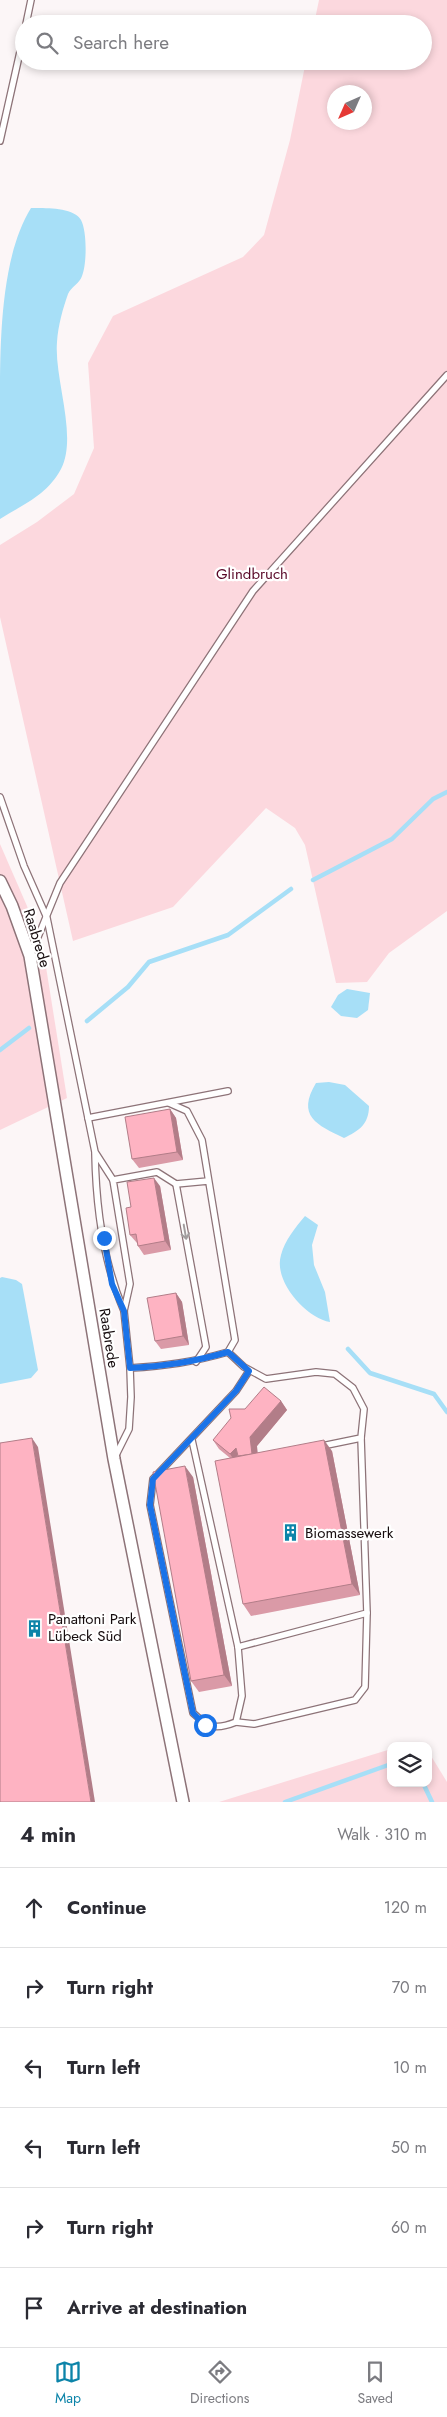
<!DOCTYPE html>
<meta charset="utf-8">
<style>
body{margin:0;font-family:Jost,sans-serif;background:#f7f7f7;color:#2b2b33}
.controls{position:absolute;right:15px;bottom:15px;display:grid;overflow:hidden;border-radius:10px;box-shadow:0 2px 8px #0003}
.controls button{width:45px;height:45px;display:grid;place-items:center;padding:0;border:0;border-bottom:1px solid #e1e1e2;background:#fff;color:#2b2b33;font:25px sans-serif}
.compass{position:absolute;left:327px;top:85px;width:45px;height:45px;border-radius:50%;background:#fff;box-shadow:0 2px 8px #0003;rotate:225deg}
.stop{position:absolute;width:15px;height:15px;margin:-11px;border:4px solid #1a73e8;border-radius:50%;background:#fff}
.stop.end{background:#1a73e8;border-color:#fff;box-shadow:0 1px 5px #0008}
.list{margin:0;padding:0;list-style:none}
h2{display:flex;justify-content:space-between;align-items:center;height:65px;margin:0;padding:0 20px;font-size:21px}
h2 small{font-size:16px;font-weight:400;color:#7c7c81}
.list li{display:grid;grid-template-columns:32px 1fr auto;gap:15px;align-items:center;box-sizing:border-box;height:80px;padding:0 20px;border-top:1px solid #e1e1e2}
.list b{display:block;font-size:19px;white-space:nowrap}
.list em{font-size:16px;font-style:normal;color:#7c7c81}
.icon{flex:none;width:28px;height:28px;fill:none;stroke:currentColor;stroke-width:2;stroke-linecap:round;stroke-linejoin:round}
.map{position:relative;flex:none;width:447px;height:1802px;overflow:hidden}
.search{position:absolute;background:#fff;box-shadow:0 2px 8px #0003;left:15px;right:15px;top:15px;height:55px;display:flex;align-items:center;gap:12px;box-sizing:border-box;padding:0 18px;border-radius:28px;color:#7c7c81;font-size:19px}
.sheet{height:545px;background:#fff}
nav{display:flex;justify-content:space-around;align-items:center;box-sizing:border-box;height:70px;border-top:1px solid #e1e1e2;background:#fff;font-size:14px;color:#7c7c81}
nav a{display:grid;justify-items:center;gap:2px}
nav .on{color:#0c84a9}
.map>svg:first-child{display:block}
.green{fill:#fcd8de;fill-rule:evenodd}
.water{fill:#a7dff7}
.lines{fill:none;stroke-linecap:round;stroke-linejoin:round}
.stream{stroke:#a7dff7;stroke-width:4.5}
.service-casing{stroke:#8d7378;stroke-width:8}
.minor-casing{stroke:#8d7378;stroke-width:14}
.service{stroke:#fff;stroke-width:5.5}
.minor{stroke:#fff;stroke-width:11}
.wall{fill:#da9aa7}
.shaded-wall{fill:#b27d88}
.building{fill:#feb3c2;stroke:#b27d88}
.oneway{stroke:#a29e9f}
.route{stroke:#1a73e8;stroke-width:6}
.labels{text-anchor:middle;dominant-baseline:central;stroke-width:4.5;stroke-linejoin:round;paint-order:stroke}
.park-label{font-size:15px;fill:#570525;stroke:#fff}
.street-label{font-size:15px;fill:#160c0e;stroke:#fff}
.poi-label{font-size:15px;fill:#160c0e;stroke:#fff;text-anchor:start}
</style>
<div class="map">
<svg width="447" height="1802" viewBox="0 0 447 1802">
<rect width="100%" height="100%" fill="#fcf6f7"/>
<g class="green">
<path d="M319,0H447V911L389,953L367,982L336,983L305,845L295,828L266,808L173,907L73,941L0,617V545L37,522L74,494L94,448L88,363L113,316L243,257L264,235L290,140L306,61H423V24H314ZM334,92H364V122H334Z"/>
<polygon points="0,844 27,906 46,967 67,1098 0,1130"/>
<polygon points="391,1749 391,1783 428,1783 428,1751 447,1782 447,1802 219,1802"/>
</g>
<g class="water">
<path d="M31,208C44,208 74,207 81,220C87,231 87,264 82,276C80,283 71,287 68,294C63,308 58,326 57,342C54,379 78,436 61,469C47,495 24,504 0,519C0,480 0,442 0,404C0,345 0,258 31,208Z"/>
<polygon points="347,989 370,993 368,1010 357,1018 341,1016 331,1007 338,995"/>
<path d="M329,1082L345,1085L369,1106C369,1124 359,1131 344,1138C317,1125 296,1116 316,1083Z"/>
<path d="M305,1216L318,1225L312,1245L314,1265L325,1292L330,1322C306,1318 273,1281 281,1255C285,1240 295,1228 305,1216Z"/>
<polygon points="2,1277 16,1280 22,1284 38,1370 31,1378 0,1384 0,1278"/>
</g>
<g class="lines">
<g class="stream">
<polyline points="313,880 392,839 433,799 447,792"/>
<polyline points="87,1021 128,987 149,962 228,935 291,889"/>
<polyline points="0,1050 29,1028"/>
<polyline points="348,1349 370,1373 434,1394 447,1412"/>
<polyline points="423,1783 432,1802"/>
<polyline points="285,1802 391,1764"/>
</g>
<defs>
<g id="service">
<polyline points="26,24 31,0"/>
<polyline points="0,141 24,34"/>
<polyline points="0,797 24,866 47,918 95,1152 113,1180"/>
<polyline points="31,954 60,883 253,591 447,375"/>
<path d="M169,1103L187,1111L202,1140L235,1340L228,1352C193,1362 166,1366 130,1368L124,1311L130,1284L113,1180L157,1172L176,1184L208,1181"/>
<polyline points="88,1118 228,1091"/>
<path d="M95,1154C96,1206 103,1262 124,1311"/>
<polyline points="176,1184 206,1347 196,1362"/>
<polyline points="228,1352 244,1367 266,1379 316,1372 335,1374 353,1388 364,1409 361,1438 322,1446"/>
<path d="M192,1440L238,1647L242,1696L236,1722C216,1730 209,1728 193,1713L150,1505L153,1479L236,1391L249,1371"/>
<polyline points="115,1457 129,1429 131,1397 130,1368"/>
<polyline points="238,1647 367,1613 361,1438"/>
<polyline points="236,1722 254,1724 355,1700 365,1687 367,1613"/>
</g>
<polyline id="minor" points="0,881 12,906 30,956 114,1459 183,1802"/>
</defs>
<use href="#service" class="service-casing"/>
<use href="#minor" class="minor-casing"/>
<use href="#service" class="service"/>
<use href="#minor" class="minor"/>
</g>
<g class="wall">
<polygon points="170,1109 176,1118 183,1160 139,1168 132,1159"/>
<polygon points="160,1186 171,1250 144,1255 138,1246 137,1243 130,1235 131,1207"/>
<polygon points="176,1293 182,1302 189,1345 161,1349 155,1341"/>
<polygon points="281,1401 287,1410 257,1446 257,1453 332,1451 360,1595 251,1616 243,1604 230,1458 219,1449 213,1440 245,1409"/>
<polygon points="193,1477 232,1686 199,1692 191,1681"/>
</g>
<g class="shaded-wall">
<polygon points="170,1109 176,1118 183,1160 177,1152"/>
<polygon points="154,1178 160,1186 171,1250 165,1241"/>
<polygon points="176,1293 182,1302 189,1345 183,1336"/>
<polygon points="281,1401 287,1410 257,1446 259,1465 252,1456 250,1437"/>
<polygon points="32,1438 38,1447 95,1802 91,1802"/>
<polygon points="324,1440 332,1451 360,1595 352,1584"/>
<polygon points="236,1448 238,1459 236,1463 230,1454"/>
<polygon points="185,1466 193,1477 232,1686 224,1675"/>
</g>
<g class="building">
<polygon points="170,1109 177,1152 132,1159 125,1117"/>
<polygon points="154,1178 165,1241 138,1246 136,1234 130,1235 126,1208 131,1207 127,1182"/>
<polygon points="176,1293 183,1336 155,1341 147,1298"/>
<polygon points="264,1387 281,1401 250,1437 252,1454 238,1456 236,1448 230,1454 213,1440 231,1418 229,1409 245,1409"/>
<polygon points="32,1438 91,1802 0,1802 0,1443"/>
<polygon points="324,1440 352,1584 243,1604 215,1461"/>
<polygon points="185,1466 224,1675 191,1681 153,1472"/>
</g>
<defs><path id="oneway-shaft" d="M-6 0H5M1.5-3L5.5 0L1.5 3" fill="none" stroke-width="1.6" stroke-linecap="round" stroke-linejoin="round" transform="scale(1.25)"/></defs>
<use class="oneway" href="#oneway-shaft" transform="translate(185 1232) rotate(80)"/>
<g class="lines">
<path class="route" d="M104,1238L112,1284L124,1311L130,1368C166,1366 193,1362 228,1352L249,1371L236,1391L153,1479L150,1505L193,1713L205,1725"/>
</g>
<defs>
<symbol id="building-bare" viewBox="-9 -9 18 18"><path d="M-4-6H4V6H1V3H-1V6H-4ZM-2.5-4.3h1.7v1.8h-1.7ZM.8-4.3h1.7v1.8H.8ZM-2.5-1h1.7V.8h-1.7ZM.8-1h1.7V.8H.8Z" fill="#0c84a9" stroke="#fff" stroke-width="2.5" paint-order="stroke"/></symbol>
</defs>
<g fill-rule="evenodd">
<use href="#building-bare" x="278" y="1520" width="25" height="25"/>
<use href="#building-bare" x="22" y="1616" width="25" height="25"/>
</g>
<g class="labels">
<g class="park-label">
<text x="252" y="574">Glindbruch</text>
</g>
<g class="street-label">
<text transform="translate(37 938) rotate(73)">Raabrede</text>
<text transform="translate(109 1338) rotate(81)">Raabrede</text>
</g>
<g class="poi-label">
<text x="305" y="1533">Biomassewerk</text>
<text x="48" y="1619">Panattoni Park<tspan x="48" dy="17">Lübeck Süd</tspan></text>
</g>
</g>
</svg>
<div class="controls">
<button><svg class="icon" aria-label="layers" viewBox="0 0 24 24"><path d="M12 4l9 5-9 5-9-5zM3 14l9 5 9-5"/></svg></button>
</div>
<svg class="compass" viewBox="-18 -18 36 36"><path d="M0-13l5 13h-10z" fill="#e53935"/><path d="M0 13l5-13h-10z" fill="#7c7c81"/></svg>
<div class="stop" style="left:205px;top:1725px"></div>
<div class="stop end" style="left:104px;top:1238px"></div>
<div class="search"><svg class="icon" aria-label="search" viewBox="0 0 24 24"><circle cx="10" cy="10" r="6"/><path d="M15 15l6 6"/></svg>Search here</div>
</div>
<section class="sheet">
<h2>4 min<small>Walk · 310 m</small></h2>
<ul class="list">
<li><svg class="icon" aria-label="ahead" viewBox="0 0 24 24"><path d="M12 20V5M6 11l6-6 6 6"/></svg><div><b>Continue</b></div><em>120 m</em></li>
<li><svg class="icon" aria-label="right" viewBox="0 0 24 24"><path d="M7 20v-9h11M14 6l5 5-5 5"/></svg><div><b>Turn right</b></div><em>70 m</em></li>
<li><svg class="icon" aria-label="left" viewBox="0 0 24 24"><path d="M17 20v-9H6M10 6l-5 5 5 5"/></svg><div><b>Turn left</b></div><em>10 m</em></li>
<li><svg class="icon" aria-label="left" viewBox="0 0 24 24"><path d="M17 20v-9H6M10 6l-5 5 5 5"/></svg><div><b>Turn left</b></div><em>50 m</em></li>
<li><svg class="icon" aria-label="right" viewBox="0 0 24 24"><path d="M7 20v-9h11M14 6l5 5-5 5"/></svg><div><b>Turn right</b></div><em>60 m</em></li>
<li><svg class="icon" aria-label="arrive" viewBox="0 0 24 24"><path d="M6 21V4h12l-3 4 3 4H6"/></svg><div><b>Arrive at destination</b></div></li>
</ul>
</section>
<nav>
<a class="on"><svg class="icon" aria-label="map" viewBox="0 0 24 24"><path d="M3 6l6-2 6 2 6-2v14l-6 2-6-2-6 2zM9 4v14M15 6v14"/></svg>Map</a>
<a><svg class="icon" aria-label="directions" viewBox="0 0 24 24"><path d="M12 3l9 9-9 9-9-9zM9 14v-3h6M13 9l2 2-2 2"/></svg>Directions</a>
<a><svg class="icon" aria-label="saved" viewBox="0 0 24 24"><path d="M7 4h10v16l-5-4-5 4z"/></svg>Saved</a>
</nav>
